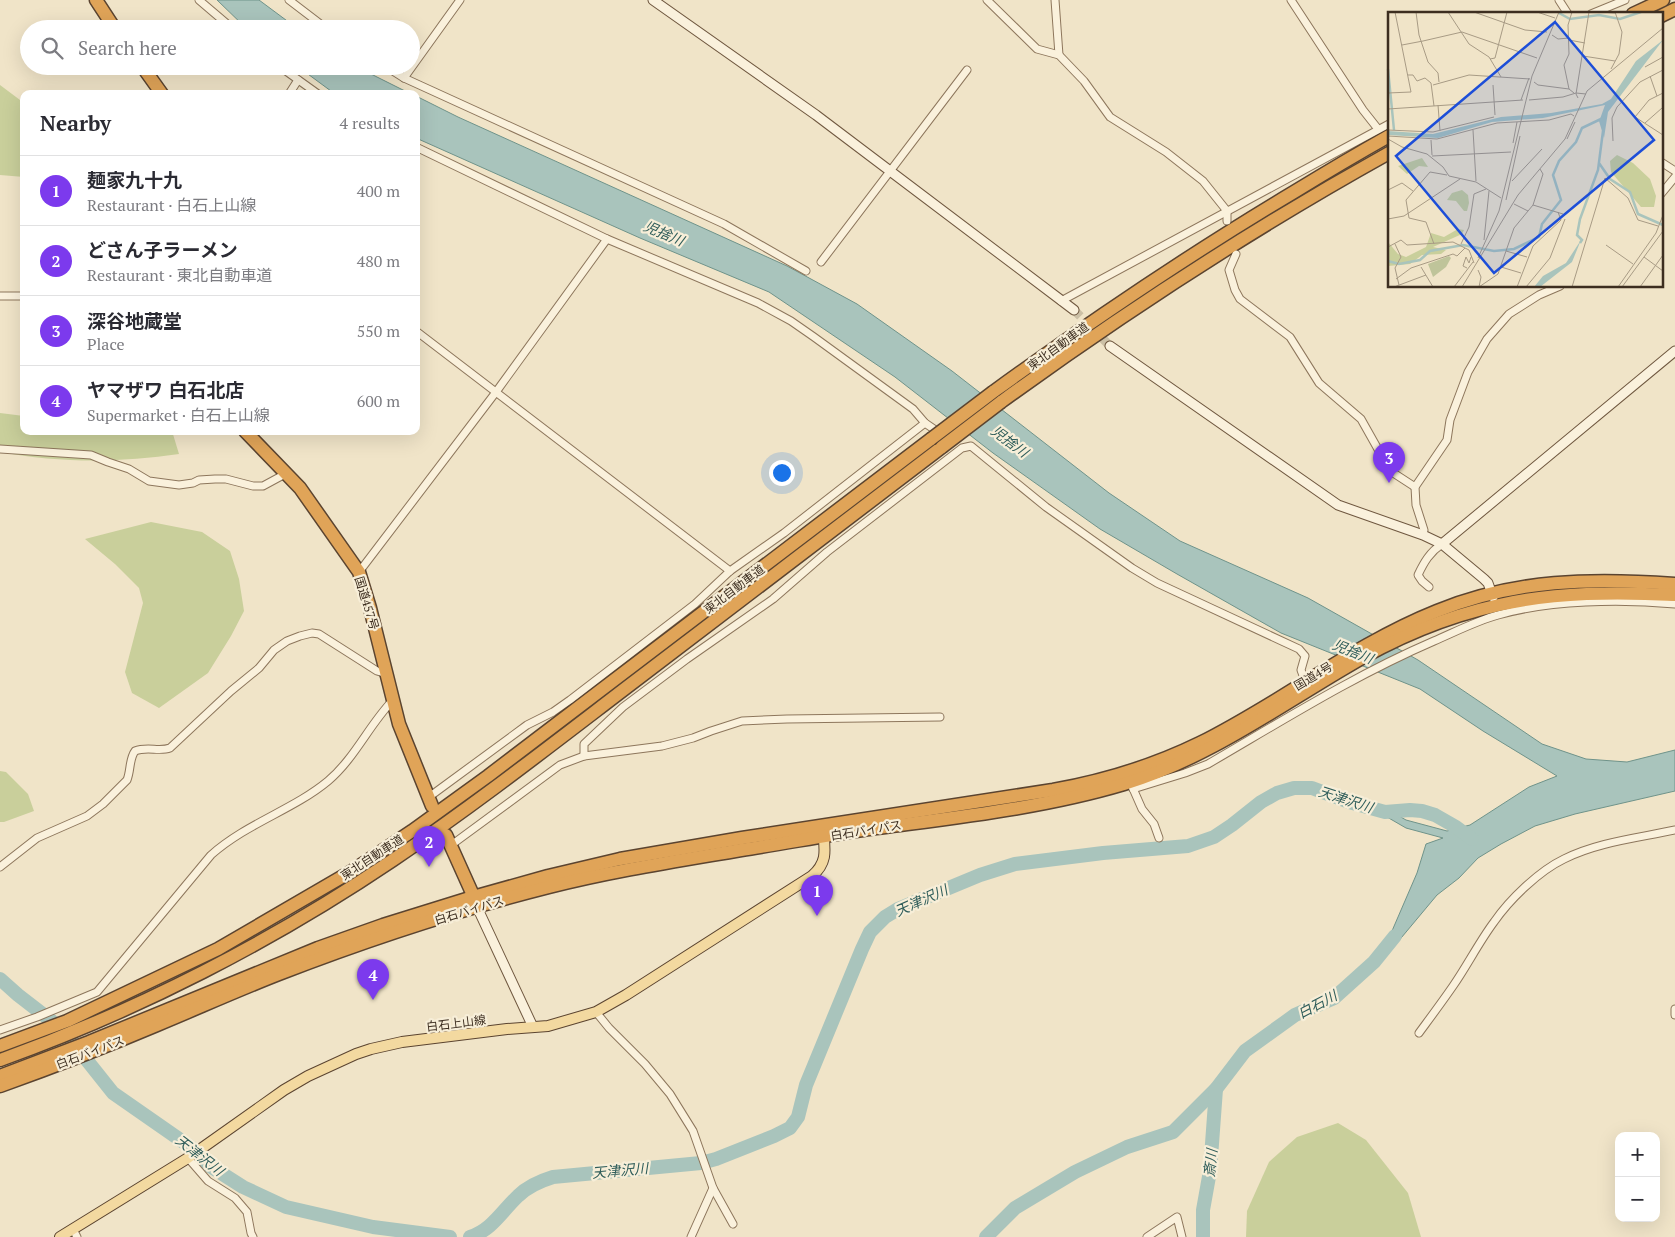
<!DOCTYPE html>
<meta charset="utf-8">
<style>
body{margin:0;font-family:"PT Serif","Noto Sans JP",serif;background:#f2f2f3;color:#2b2b33}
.controls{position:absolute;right:15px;bottom:15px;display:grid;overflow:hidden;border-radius:10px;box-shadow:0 5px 20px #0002}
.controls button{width:45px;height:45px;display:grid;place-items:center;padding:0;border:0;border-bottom:1px solid #e1e1e2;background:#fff;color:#2b2b33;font:25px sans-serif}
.you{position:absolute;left:781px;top:472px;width:18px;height:18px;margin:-12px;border:4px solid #fff;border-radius:50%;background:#1a73e8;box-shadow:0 0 0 8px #1a73e833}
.badge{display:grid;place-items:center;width:32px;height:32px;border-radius:50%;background:#7c3aed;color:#fff;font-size:16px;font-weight:700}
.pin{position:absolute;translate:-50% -41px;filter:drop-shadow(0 1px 2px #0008)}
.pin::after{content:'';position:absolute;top:26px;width:18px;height:15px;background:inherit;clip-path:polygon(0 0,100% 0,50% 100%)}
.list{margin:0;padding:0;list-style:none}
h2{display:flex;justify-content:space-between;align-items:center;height:65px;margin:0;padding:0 20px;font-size:21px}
h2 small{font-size:16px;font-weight:400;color:#7c7c81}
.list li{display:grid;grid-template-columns:32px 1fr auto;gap:15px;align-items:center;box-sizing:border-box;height:70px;padding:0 20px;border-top:1px solid #e1e1e2}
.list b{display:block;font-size:19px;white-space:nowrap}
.list p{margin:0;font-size:16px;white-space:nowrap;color:#7c7c81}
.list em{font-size:16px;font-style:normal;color:#7c7c81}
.icon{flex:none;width:28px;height:28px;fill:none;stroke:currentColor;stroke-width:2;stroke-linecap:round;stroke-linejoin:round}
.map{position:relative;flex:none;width:1675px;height:1237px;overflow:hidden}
.search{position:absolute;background:#fff;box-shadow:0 5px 20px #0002;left:20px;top:20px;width:400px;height:55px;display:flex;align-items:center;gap:12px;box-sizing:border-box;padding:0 18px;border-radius:28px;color:#7c7c81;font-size:19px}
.panel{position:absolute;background:#fff;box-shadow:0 5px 20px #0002;left:20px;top:90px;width:400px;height:345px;border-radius:10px}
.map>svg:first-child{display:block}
.green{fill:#c9cf9b}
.water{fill:#a9c4bc;stroke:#6f938a}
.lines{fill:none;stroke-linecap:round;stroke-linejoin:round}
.river{stroke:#a9c4bc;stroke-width:14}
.secondary-tunnel{stroke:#ccc0a6;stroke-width:9;stroke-dasharray:9 4.5;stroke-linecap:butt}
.street-casing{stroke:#8d765c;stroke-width:9}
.secondary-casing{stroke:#6f573f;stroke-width:11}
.primary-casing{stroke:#5b4430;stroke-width:12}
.highway-casing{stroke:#5b4430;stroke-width:15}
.street{stroke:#faf1dc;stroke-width:7}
.secondary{stroke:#faf1dc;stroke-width:9}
.primary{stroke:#f3d9a0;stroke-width:10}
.highway{stroke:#e0a458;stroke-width:12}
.highway-bridge-casing{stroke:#5b4430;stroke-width:15;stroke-linecap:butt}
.highway-bridge{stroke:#e0a458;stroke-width:12}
.labels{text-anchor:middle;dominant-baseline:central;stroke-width:4.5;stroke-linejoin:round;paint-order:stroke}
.street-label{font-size:12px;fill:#3d2e20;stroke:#f7eed8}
.water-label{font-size:14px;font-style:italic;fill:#2f5d5a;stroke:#f7eed8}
.inset-river{fill:none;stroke:#a9c4bc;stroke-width:2.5}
.inset-road{fill:none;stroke:#a89b85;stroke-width:1}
.view{fill:#1d4ed8;fill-opacity:0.15;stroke:#1d4ed8;stroke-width:2.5}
.inset-edge{fill:none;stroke:#3d2e20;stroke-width:2.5}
</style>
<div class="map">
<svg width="1675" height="1237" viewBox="0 0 1675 1237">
<rect width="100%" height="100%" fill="#f0e4c8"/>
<g class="green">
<polygon points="0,85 24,103 24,177 0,175"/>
<path d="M0,413L24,416V431H172L179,454C120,463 59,463 0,452Z"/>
<polygon points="151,522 202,532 230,551 239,579 244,611 231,636 208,673 159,708 132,693 125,672 143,603 139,588 115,564 85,539"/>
<polygon points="0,771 6,772 28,794 34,811 4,822 0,822"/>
<polygon points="1338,1123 1366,1140 1408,1193 1421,1237 1246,1237 1247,1211 1269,1162 1297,1137"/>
</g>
<g class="water">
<polygon points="217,0 259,0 298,29 247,29"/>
<polygon points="297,66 355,66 411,94 335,94"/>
<polygon points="416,96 458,117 787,266 857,304 952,371 1109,493 1180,541 1308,598 1418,660 1542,744 1586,759 1627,762 1675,750 1675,791 1575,814 1535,826 1501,844 1478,858 1459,878 1437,895 1376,968 1417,873 1426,844 1443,838 1406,828 1387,817 1368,811 1378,804 1406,820 1447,831 1470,825 1529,787 1557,776 1483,731 1420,689 1281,633 1177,574 1100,529 993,453 895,377 769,292 640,238 416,138"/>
</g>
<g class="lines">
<g class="river">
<polyline points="0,979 18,995 62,1029 113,1093 192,1148 210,1166 243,1187 286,1207 373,1227 450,1237"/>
<path d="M470,1237C492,1230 502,1211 518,1196C528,1186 540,1181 553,1177L701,1163L716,1159L774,1136L790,1128L798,1117L806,1085L862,949L870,932L885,917L898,909L980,875L1015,864L1103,853L1188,846L1214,837L1232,825L1261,802L1277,793L1294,788H1312L1349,802L1385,812L1410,810L1422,811L1435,815L1456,827L1472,839"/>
<polyline points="986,1237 1015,1208 1075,1172 1127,1147 1173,1132 1216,1089 1245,1051 1295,1015 1334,998 1374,962 1395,936"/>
<polyline points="1203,1237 1203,1210 1210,1171 1216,1089"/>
</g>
<polyline class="secondary-tunnel" points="1074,310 1110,346"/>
<defs>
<g id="street">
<polyline points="199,0 233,29"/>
<polyline points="289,0 327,29"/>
<polyline points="987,0 1037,49 1059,55 1084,81 1110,117 1166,152 1203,181 1227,211 1227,221"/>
<polyline points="1055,0 1059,55"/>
<polyline points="1291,0 1363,110 1378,129"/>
<polyline points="1559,0 1568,14"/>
<polyline points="1591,14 1625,0"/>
<polyline points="279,66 318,94"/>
<polyline points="385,66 404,78 724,224 806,271"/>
<polyline points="404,78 460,0"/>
<polyline points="289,94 298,80"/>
<polyline points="416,147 607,239 758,303 791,321 814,337 913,409 925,423 941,434"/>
<polyline points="1661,162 1675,171"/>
<polyline points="1661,194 1675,177"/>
<polyline points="1236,254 1229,270 1235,290 1240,299 1290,337 1319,383 1361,419 1388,467 1395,474 1415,487"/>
<polyline points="821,262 967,70"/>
<polyline points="0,296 24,296"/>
<polyline points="1061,301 1389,124"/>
<polyline points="416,331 730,571"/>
<polyline points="0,449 91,455 108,462 129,469 149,481 179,485 193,483 199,480 215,479 226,479 253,486 263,486 287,473"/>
<polyline points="1423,535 1424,530 1416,505 1415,487 1447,440 1450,420 1468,372 1487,339 1509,314 1539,295 1560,286"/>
<polyline points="359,572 496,392 607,239"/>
<path d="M1429,587L1422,581L1418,575C1424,562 1430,552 1442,544"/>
<polyline points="584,756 584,744 623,707 687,659 773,599 827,552 962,448 971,446 1046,507 1132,568 1157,583 1299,649 1305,656 1301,670 1305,681"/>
<polyline points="1131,784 1142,809 1154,824 1159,838"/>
<path d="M1133,789L1185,773L1208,764C1282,721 1355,675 1434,641C1455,632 1476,621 1498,615C1551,600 1620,599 1675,604"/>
<polyline points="429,797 527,725 553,712 570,700 695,604 730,571 784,533 925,423"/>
<polyline points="450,846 560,765 584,756 662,746 693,738 711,731 742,721 787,719 940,717"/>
<path d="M0,867L37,838L87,816L103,804L127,780C131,770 129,759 135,751C147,746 159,752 170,748L231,691L259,668L274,650L287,641L300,636L312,633L319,634L377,671L387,674"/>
<polyline points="1675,1009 1675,1015"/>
<polyline points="596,1012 609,1028 645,1064 670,1094 693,1131 713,1188 733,1224"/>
<path d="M0,1030L37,1017L97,992L211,855C247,823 293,810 328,781C355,758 369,725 393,700"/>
<path d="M1419,1033C1430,1018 1442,1002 1453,986C1467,966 1479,942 1494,922C1510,899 1539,871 1564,859C1598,842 1638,838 1675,830"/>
<polyline points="188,1158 208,1181 235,1198 247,1212 251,1233 253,1237"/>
<polyline points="73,1229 77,1237"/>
<polyline points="691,1237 713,1188"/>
<polyline points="1147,1237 1177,1217 1182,1237"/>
</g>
<g id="secondary">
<polyline points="653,0 816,115 1074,310"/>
<polyline points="1110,346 1338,505 1423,535 1442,544 1484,579 1488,583 1493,597"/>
<polyline points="1442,544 1675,351"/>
<polyline points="477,907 533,1027"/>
</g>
<path id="primary" d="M60,1237L188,1158L284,1090L308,1076L356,1054L371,1049L402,1042L507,1029L548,1026L596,1012L626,995L812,876C828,862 825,850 823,830"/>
<g id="highway">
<polyline points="96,0 115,29"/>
<polyline points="1633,14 1663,0"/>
<polyline points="1661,16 1675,9"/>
<polyline points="142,66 162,94"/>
<path d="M993,392C1091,321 1190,254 1294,192C1325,173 1357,154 1389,136"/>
<path d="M1001,402C1125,312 1254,228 1389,153"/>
<polyline points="245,431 300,488 359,572 370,608 399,724 432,806"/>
<polyline points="446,835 477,904"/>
<polyline points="0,1046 67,1021 218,949 352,871 412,831 488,776 931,439"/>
<path d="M0,1060C137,1011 273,941 393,860C476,804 555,742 635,681C737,603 840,525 942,447"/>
<path d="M0,1076L89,1042L318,948L383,925L473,897L548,876L620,859L742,838L1053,790C1103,781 1153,766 1200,743C1281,703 1352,645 1437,611C1515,579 1592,578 1675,584"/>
<path d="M0,1086C53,1067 105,1047 157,1025C198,1008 238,990 279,974C367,940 458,910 549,887C612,871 677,861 741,850C781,844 822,836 863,830C950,818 1040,809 1124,784C1205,759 1272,711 1343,669C1391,640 1444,617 1499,605C1556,592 1617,592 1675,595"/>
</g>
</defs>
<use href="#street" class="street-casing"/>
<use href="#secondary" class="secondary-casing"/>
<use href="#primary" class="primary-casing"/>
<use href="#highway" class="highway-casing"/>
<use href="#street" class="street"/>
<use href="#secondary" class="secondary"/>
<use href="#primary" class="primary"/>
<use href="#highway" class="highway"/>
<defs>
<g id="highway-bridge">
<polyline points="931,439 993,392"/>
<polyline points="942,447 1001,402"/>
</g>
</defs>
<use href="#highway-bridge" class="highway-bridge-casing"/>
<use href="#highway-bridge" class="highway-bridge"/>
</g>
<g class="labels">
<g class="street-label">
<text transform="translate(1058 346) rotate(-36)">東北自動車道</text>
<text transform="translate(734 589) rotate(-37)">東北自動車道</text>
<text transform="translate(367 603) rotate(73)">国道457号</text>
<text transform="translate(1313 676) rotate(-31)">国道4号</text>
<text transform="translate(866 830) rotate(-9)">白石バイパス</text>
<text transform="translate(372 857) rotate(-33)">東北自動車道</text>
<text transform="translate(469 910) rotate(-17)">白石バイパス</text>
<text transform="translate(456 1023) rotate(-7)">白石上山線</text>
<text transform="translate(90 1052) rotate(-21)">白石バイパス</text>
</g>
<g class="water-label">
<text transform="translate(664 233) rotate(23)">児捨川</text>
<text transform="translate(1010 441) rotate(37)">児捨川</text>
<text transform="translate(1353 651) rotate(22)">児捨川</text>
<text transform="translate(1346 799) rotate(18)">天津沢川</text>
<text transform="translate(921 900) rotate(-24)">天津沢川</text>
<text transform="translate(1317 1004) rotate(-28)">白石川</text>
<text transform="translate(200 1155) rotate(38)">天津沢川</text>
<text transform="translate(1210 1163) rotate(-84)">斎川</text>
<text transform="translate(620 1170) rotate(-5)">天津沢川</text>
</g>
</g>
<g transform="translate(1388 12)">
<rect width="275" height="275" fill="#f0e4c8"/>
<path d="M229,143L245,151L262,167L268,184L266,195H253L223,160L222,149ZM34,146L40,155L31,154L19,162L10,154ZM74,178L80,183L81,191L79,199H76L68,189L59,188L64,181ZM70,217L76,218L74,222L45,235L58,238L53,242L34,243L22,252L0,254V230L10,242L18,245L38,235L43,221L56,225Z" fill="#c9cf9b"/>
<path d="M61,244L63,246L58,255L45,265L40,252Z" fill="#bfc49a"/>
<path d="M275,28L220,100L216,126L211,109L203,112L212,107L217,93L155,106L104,110L50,126L0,123V119L45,122L113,105L163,101L214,92L223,87L248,49ZM193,228L184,250L152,275H146L155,264L178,251Z" fill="#a9c4bc"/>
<path class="inset-river" d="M171,1L182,7L211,3L232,7L253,0M0,57L6,118M211,151L222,167L242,180L250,202L275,213M192,231L194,228L189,223L192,207L210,158L215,119M0,249L11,252L32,248L42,239L75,233L106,239L126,237L151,225L154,212L173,188L165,163L171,149L188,130L194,116L215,106"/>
<path class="inset-road" d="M28,0L31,23L40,50L50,61L51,70M60,0L81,32L101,45L113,65M86,0L137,18L159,20M149,0L167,6M212,0L227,1M164,23L170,27L181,26M181,28L197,31M35,29L74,20L149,46M14,33L35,29M195,44L227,49M102,47L107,46L119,0M257,55L275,45M223,57L231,42L234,20L227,0M20,63H25L29,69L37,66L43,71L46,94M262,64L269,84M146,70L150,73L181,77L186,81M45,73L81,63L142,67M105,73L107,103M181,77L176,53L181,42L180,13L184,0M0,81L23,80L7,0M275,81L261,88L247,105L275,123M190,86L188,82L201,0M133,88L141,66M141,88L175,85L188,81L198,82M50,93L52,119M0,97L135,88M257,111L274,96M0,118L45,120L106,105M85,118L88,169M0,124L49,127L109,111L161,108L183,102L186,104M0,127L14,135L39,142L55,155L61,164L88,170L113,186M179,127L187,110M43,128L44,143M225,129L224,106L229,95L252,70L275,58M125,131L129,110M44,144L123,140M124,169L154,137M0,178L14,171L25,179M118,188L132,124M126,192L140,199M145,193L175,202M0,207L16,204L72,167M96,228L101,179M7,232L13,245L7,256L11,273M46,232L38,210L21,206L18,188L42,160L59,163M73,232L81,215L86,182L98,177M218,233L245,252M0,235L13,228L19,233L65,230L81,238L86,251M118,239L139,245M256,245L275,259M90,246L111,199L144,64L171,0M33,255L45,275M113,255L133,261M79,256L75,254L78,245L81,251L83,245M90,258L93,265L91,275M8,267L23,256L65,242L69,244L77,236M6,275L38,263M66,275L85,250M74,275L130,183L177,127L199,79L275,16M91,275L110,262L126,216L145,193L155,162L152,157M129,275L145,234L173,208L170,200M138,275L162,246L177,207M184,275L217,166L240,186L250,208L270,214M230,275L268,221L275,203M234,275L275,219M252,275L275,243"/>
<path class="view" d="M167,10L266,128L106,261L8,144Z"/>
<rect width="275" height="275" class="inset-edge"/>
</g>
</svg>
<div class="controls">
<button>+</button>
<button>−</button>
</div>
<div class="you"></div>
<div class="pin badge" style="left:817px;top:916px">1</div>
<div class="pin badge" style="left:429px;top:867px">2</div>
<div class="pin badge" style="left:1389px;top:483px">3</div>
<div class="pin badge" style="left:373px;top:1000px">4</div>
<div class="search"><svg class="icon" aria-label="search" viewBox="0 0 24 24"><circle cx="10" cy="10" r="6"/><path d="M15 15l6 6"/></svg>Search here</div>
<section class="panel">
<h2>Nearby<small>4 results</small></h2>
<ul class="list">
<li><span class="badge">1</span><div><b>麺家九十九</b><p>Restaurant · 白石上山線</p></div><em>400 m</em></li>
<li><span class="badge">2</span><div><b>どさん子ラーメン</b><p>Restaurant · 東北自動車道</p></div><em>480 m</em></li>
<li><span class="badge">3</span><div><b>深谷地蔵堂</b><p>Place</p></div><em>550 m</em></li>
<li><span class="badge">4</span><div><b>ヤマザワ 白石北店</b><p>Supermarket · 白石上山線</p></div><em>600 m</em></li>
</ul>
</section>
</div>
